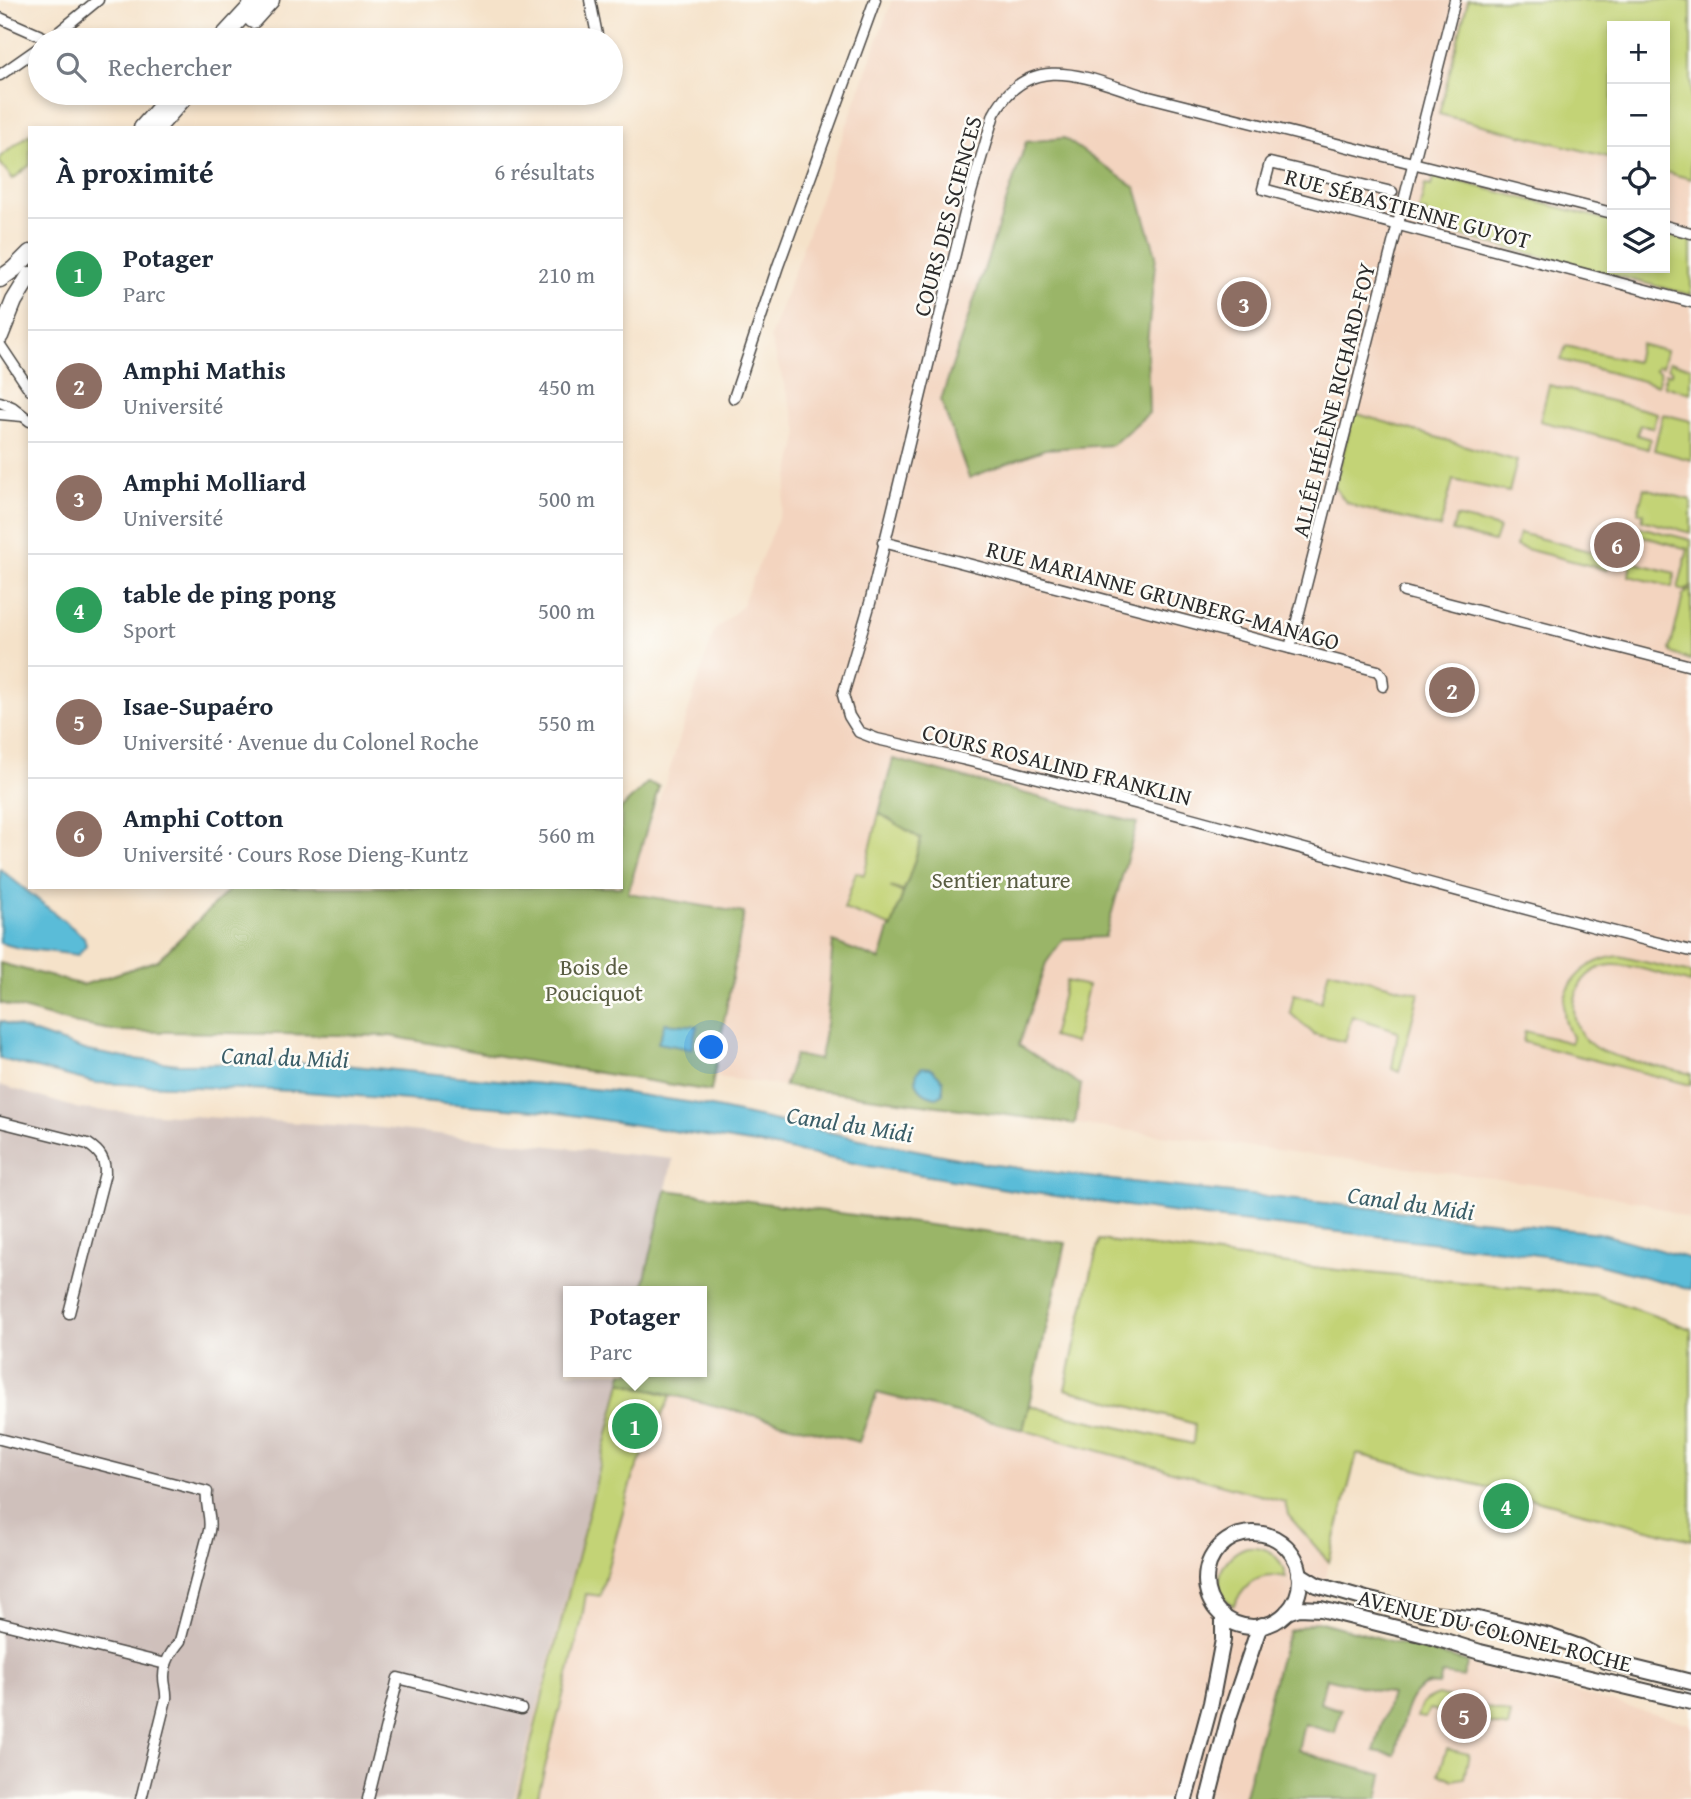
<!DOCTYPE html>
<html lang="fr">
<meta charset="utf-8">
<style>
body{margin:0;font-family:"Gentium Book Plus",serif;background:#f6f6f7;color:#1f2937}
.controls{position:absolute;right:21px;top:21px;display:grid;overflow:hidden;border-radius:0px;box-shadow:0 4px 10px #0003}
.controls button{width:63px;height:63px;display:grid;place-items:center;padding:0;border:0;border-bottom:2px solid #e0e1e3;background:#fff;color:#1f2937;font:35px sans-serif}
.you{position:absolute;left:712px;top:1048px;width:24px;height:24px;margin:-18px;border:5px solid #fff;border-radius:50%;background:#1a73e8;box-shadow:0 0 0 10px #1a73e833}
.badge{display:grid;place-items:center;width:46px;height:46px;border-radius:50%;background:#d1495b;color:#fff;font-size:23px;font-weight:700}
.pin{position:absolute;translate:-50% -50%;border:4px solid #fff;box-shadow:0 2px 7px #0006}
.popup{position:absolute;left:563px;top:1286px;width:144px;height:91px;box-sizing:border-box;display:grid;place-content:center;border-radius:0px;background:#fff;filter:drop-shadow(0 2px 5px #0005);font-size:23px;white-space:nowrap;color:#747a83}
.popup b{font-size:26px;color:#1f2937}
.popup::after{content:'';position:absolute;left:50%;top:100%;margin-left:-14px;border:14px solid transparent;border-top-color:#fff}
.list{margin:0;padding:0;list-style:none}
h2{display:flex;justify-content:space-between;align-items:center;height:91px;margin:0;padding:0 28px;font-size:30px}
h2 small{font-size:23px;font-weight:400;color:#747a83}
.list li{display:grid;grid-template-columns:46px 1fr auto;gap:21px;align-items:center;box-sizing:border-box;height:112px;padding:0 28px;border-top:2px solid #e0e1e3}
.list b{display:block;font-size:26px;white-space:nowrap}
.list p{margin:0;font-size:23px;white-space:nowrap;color:#747a83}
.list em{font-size:23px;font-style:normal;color:#747a83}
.icon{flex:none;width:38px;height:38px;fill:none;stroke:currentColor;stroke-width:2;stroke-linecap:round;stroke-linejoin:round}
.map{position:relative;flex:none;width:1691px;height:1799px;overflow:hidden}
.search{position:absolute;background:#fff;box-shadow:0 4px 10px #0003;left:28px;top:28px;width:595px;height:77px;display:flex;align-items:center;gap:18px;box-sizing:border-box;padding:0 24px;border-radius:38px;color:#747a83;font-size:26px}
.panel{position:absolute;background:#fff;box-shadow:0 4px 10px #0003;left:28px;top:126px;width:595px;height:763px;border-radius:0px}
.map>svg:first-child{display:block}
.built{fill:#f3d4bf;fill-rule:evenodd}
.industrial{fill:#cfc0bb}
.green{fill:#c3d376;stroke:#777f50;stroke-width:2}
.forest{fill:#9ab567;stroke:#627049;stroke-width:2}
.water{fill:#5abcd8;stroke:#427482;stroke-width:2}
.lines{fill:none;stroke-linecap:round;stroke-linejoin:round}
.street-casing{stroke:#494643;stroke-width:13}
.secondary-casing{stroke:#494643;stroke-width:18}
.primary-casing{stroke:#494643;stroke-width:19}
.street{stroke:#fff;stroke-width:10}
.secondary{stroke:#fff;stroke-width:14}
.primary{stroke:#fff;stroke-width:16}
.labels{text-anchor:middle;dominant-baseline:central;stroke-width:5;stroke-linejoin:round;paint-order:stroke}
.street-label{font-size:23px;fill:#2b2b2b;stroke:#fdfcf7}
.park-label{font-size:23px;fill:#595d42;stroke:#fdfcf7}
.water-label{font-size:24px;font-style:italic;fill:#3b5e68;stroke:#fdfcf7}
</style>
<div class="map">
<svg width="1691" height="1799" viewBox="0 0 1691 1799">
<rect width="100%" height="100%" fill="#fdfcf7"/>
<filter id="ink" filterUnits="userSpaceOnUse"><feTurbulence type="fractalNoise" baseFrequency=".0143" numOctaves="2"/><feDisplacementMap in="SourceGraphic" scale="14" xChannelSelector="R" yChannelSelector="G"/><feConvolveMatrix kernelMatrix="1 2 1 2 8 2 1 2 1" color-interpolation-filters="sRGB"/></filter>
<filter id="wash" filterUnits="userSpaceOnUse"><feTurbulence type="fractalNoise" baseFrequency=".00686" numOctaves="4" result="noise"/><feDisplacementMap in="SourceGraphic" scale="28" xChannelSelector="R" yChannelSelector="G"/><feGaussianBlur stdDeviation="1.57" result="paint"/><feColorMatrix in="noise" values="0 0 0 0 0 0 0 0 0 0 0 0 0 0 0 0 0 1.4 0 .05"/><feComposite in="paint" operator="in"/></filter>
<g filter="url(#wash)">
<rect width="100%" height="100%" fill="#f5e2c9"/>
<g class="built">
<path d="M892,0H1691V1220L1646,1203L1560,1187L563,1057L667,778L714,631L741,607L781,511L799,433L770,338ZM1612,26H1665V268H1612Z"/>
<polygon points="666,1190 1066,1255 1043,1346 879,1368 939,1412 1023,1430 1286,1502 1288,1515 1329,1562 1317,1622 1691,1724 1691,1799 514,1799 623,1372 702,1372 702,1291 642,1291"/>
</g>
<polygon class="industrial" points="0,1085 80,1109 382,1128 673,1159 642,1291 568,1291 568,1372 623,1372 514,1799 0,1799"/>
<g class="green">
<polygon points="1468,0 1691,0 1691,179 1665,172 1665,26 1612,26 1612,158 1439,114"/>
<polygon points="30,134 30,165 13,179 0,163 0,157"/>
<polygon points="1434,175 1612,221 1612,268 1665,268 1665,234 1691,241 1691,295 1434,229 1435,224 1425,221 1427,213 1419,211 1425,185 1431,186"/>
<polygon points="1640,344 1666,351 1662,367 1658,366 1656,370 1660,372 1658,385 1561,360 1566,346 1636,362"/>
<polygon points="1669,362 1691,367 1691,393 1664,386 1666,373 1671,374 1672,370 1668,368"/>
<polygon points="1549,385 1657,413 1653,428 1640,425 1637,435 1650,439 1648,449 1540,421"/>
<polygon points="1354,413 1517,461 1509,492 1453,480 1440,528 1357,507 1346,502 1334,487"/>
<polygon points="1663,414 1691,421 1691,460 1654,450"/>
<polygon points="1644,488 1691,500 1691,533 1642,520 1644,513 1638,512"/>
<polygon points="1456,517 1499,528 1494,542 1452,531"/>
<polygon points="1640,527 1691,540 1691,586 1685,591 1678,589 1688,549 1638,535"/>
<polygon points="1519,533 1612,557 1607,570 1518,547 1516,546"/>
<polygon points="1631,562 1675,573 1672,587 1629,576"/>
<polygon points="1691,589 1691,660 1673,654 1670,650 1683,595"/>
<polygon points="879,813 921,839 911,875 903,891 890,887 903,893 892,927 844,909 856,872 864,875"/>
<path d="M1619,956L1691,973V983C1668,977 1635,964 1612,965C1571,968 1561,1024 1593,1046C1608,1058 1669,1068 1691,1074V1085L1523,1042L1525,1031L1571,1043L1572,1037C1549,998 1578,960 1619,956Z"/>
<polygon points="1329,970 1419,993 1399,1072 1392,1069 1398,1031 1352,1016 1345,1042 1314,1034 1290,1013 1294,994 1321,1002"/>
<polygon points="1066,981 1088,986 1075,1043 1052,1037"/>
<polygon points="1099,1240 1337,1270 1597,1295 1691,1329 1691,1540 1357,1454 1329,1562 1288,1515 1285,1502 1023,1430 1029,1405 1055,1413 1193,1444 1195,1424 1065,1389"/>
<polygon points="621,1382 671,1396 632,1478 600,1596 586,1594 581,1624 537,1799 517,1799"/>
<path d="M1247,1547C1269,1545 1281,1557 1286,1578C1257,1571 1246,1584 1233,1606C1208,1588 1221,1555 1247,1547Z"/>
<path d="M1438,1695L1511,1714L1508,1728L1430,1709L1425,1718L1417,1717C1420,1703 1424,1700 1438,1695Z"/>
<polygon points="1447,1749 1469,1754 1464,1778 1453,1780 1439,1773"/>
</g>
<g class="forest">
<polygon points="1064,138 1136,188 1156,255 1147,344 1149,413 1112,445 1045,449 969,478 941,400 1026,142"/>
<path d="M893,759L1137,823L1105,937L1063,939L1046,963L1019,1045L1081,1085L1075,1124L784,1086L795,1055L819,1060C829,1022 829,981 833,942L880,960L889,929L892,927C901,897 913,869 921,839L879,813Z"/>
<polygon points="647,783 659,786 628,893 744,913 711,1091 544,1064 390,1036 116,1031 73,1023 0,1003 0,963 83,985 158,960 232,887 621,887 621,809"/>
<polygon points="666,1190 1066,1243 1023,1430 877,1393 859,1442 621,1382 623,1372 702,1372 702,1291 642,1291"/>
<path d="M1317,1621L1468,1662L1463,1677L1442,1674L1439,1685C1405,1678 1402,1731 1395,1755L1374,1751L1391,1694L1326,1678L1320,1703L1341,1710L1335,1733L1304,1724L1298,1750L1330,1761L1383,1775L1378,1799H1244L1279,1661L1289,1631Z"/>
</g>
<g class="water">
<polygon points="0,869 84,937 86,945 78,955 19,948 0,943"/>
<polygon points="0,1021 88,1051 125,1058 179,1064 323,1063 613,1091 693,1103 860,1139 988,1164 1104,1179 1599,1233 1691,1259 1691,1289 1592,1263 1501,1250 1213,1218 1012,1190 868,1166 769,1146 546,1111 294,1091 96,1083 0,1059"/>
<polygon points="665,1023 697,1026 691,1049 658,1043"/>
<path d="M922,1067L931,1068L943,1080V1093L937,1097C923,1095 913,1086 917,1072Z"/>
</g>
</g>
<g filter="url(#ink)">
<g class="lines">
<defs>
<g id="street">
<polyline points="590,0 598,40"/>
<polyline points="0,18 50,40"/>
<polyline points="49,40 98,0"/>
<polyline points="0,75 40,47"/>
<polyline points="1392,192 1270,163 1263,189 1691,302"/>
<path d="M1612,213L1141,95C1087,78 1029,49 994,114L965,213L870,603L843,695L849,716L859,732L877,739C1151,801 1418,885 1691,951"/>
<polyline points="1665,226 1691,233"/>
<polyline points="0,345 30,390"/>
<polyline points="734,398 778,266 875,0"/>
<polyline points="0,402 12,407 30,421"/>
<polyline points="0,414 23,416"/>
<polyline points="883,542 1378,671 1382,677 1383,686"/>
<polyline points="1404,592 1691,666"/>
<polyline points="1290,648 1455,0"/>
<path d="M0,1122L88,1144C100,1152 105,1159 105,1173L69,1313"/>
<path d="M0,1439L207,1492C205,1506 212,1517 209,1531L180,1641C172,1651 164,1662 164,1677C164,1685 167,1691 166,1699L141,1799"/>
<polyline points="0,1623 166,1664"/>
<polyline points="368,1799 398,1678 521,1709"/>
</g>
<g id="secondary">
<circle cx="1253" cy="1580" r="47"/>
<polyline points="1299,1574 1317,1585 1366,1599 1424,1613 1478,1619 1549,1636 1580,1647 1606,1661 1691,1682"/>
<polyline points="1287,1612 1299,1608 1321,1609 1429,1636 1480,1652 1691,1702"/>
<polyline points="1185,1799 1211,1703 1223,1640 1223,1615"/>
<polyline points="1208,1799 1229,1717 1258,1631 1262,1625"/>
</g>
<g id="primary">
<polyline points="253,20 271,0"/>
<polyline points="220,40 257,0"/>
<polyline points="142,128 173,93"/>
<polyline points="157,128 188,93"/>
<polyline points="0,279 14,269 30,253"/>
<polyline points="0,336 14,301 30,275"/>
</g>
</defs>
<use href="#street" class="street-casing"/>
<use href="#secondary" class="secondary-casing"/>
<use href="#primary" class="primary-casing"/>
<use href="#street" class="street"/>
<use href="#secondary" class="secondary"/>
<use href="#primary" class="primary"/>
</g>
</g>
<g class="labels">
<g class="street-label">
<text transform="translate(1408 208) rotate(15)">RUE SÉBASTIENNE GUYOT</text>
<text transform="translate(947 216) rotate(-75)">COURS DES SCIENCES</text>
<text transform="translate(1333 400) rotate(-76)">ALLÉE HÉLÈNE RICHARD-FOY</text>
<text transform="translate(1163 595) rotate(15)">RUE MARIANNE GRUNBERG-MANAGO</text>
<text transform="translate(1057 764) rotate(14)">COURS ROSALIND FRANKLIN</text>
<text transform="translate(1495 1630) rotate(14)">AVENUE DU COLONEL ROCHE</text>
</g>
<g class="park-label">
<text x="1001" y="879">Sentier nature</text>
<text x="594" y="966">Bois de<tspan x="594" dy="26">Pouciquot</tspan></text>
</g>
<g class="water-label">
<text transform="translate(285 1057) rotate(2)">Canal du Midi</text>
<text transform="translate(850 1124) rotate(9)">Canal du Midi</text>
<text transform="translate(1411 1203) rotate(8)">Canal du Midi</text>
</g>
</g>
</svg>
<div class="controls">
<button>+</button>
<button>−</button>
<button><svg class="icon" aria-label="locate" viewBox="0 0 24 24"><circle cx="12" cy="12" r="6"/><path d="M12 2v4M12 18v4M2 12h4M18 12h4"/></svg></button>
<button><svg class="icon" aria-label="layers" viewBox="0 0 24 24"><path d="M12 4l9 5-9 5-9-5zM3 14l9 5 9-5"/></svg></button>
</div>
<div class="you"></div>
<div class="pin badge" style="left:635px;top:1426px;background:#2e9e5b">1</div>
<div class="popup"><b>Potager</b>Parc</div>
<div class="pin badge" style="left:1452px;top:690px;background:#8d6e63">2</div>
<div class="pin badge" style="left:1244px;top:304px;background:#8d6e63">3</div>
<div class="pin badge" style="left:1506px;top:1506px;background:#2e9e5b">4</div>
<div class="pin badge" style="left:1464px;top:1716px;background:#8d6e63">5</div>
<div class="pin badge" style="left:1617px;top:545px;background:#8d6e63">6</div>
<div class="search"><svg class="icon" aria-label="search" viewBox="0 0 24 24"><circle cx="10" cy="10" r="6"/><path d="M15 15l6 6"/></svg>Rechercher</div>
<section class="panel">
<h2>À proximité<small>6 résultats</small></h2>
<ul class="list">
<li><span class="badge" style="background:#2e9e5b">1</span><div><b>Potager</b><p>Parc</p></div><em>210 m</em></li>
<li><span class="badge" style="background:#8d6e63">2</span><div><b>Amphi Mathis</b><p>Université</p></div><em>450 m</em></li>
<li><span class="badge" style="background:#8d6e63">3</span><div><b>Amphi Molliard</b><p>Université</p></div><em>500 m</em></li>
<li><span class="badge" style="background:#2e9e5b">4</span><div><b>table de ping pong</b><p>Sport</p></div><em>500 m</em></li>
<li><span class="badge" style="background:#8d6e63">5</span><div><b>Isae-Supaéro</b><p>Université · Avenue du Colonel Roche</p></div><em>550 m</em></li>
<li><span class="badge" style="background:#8d6e63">6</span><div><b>Amphi Cotton</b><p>Université · Cours Rose Dieng-Kuntz</p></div><em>560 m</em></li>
</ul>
</section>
</div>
